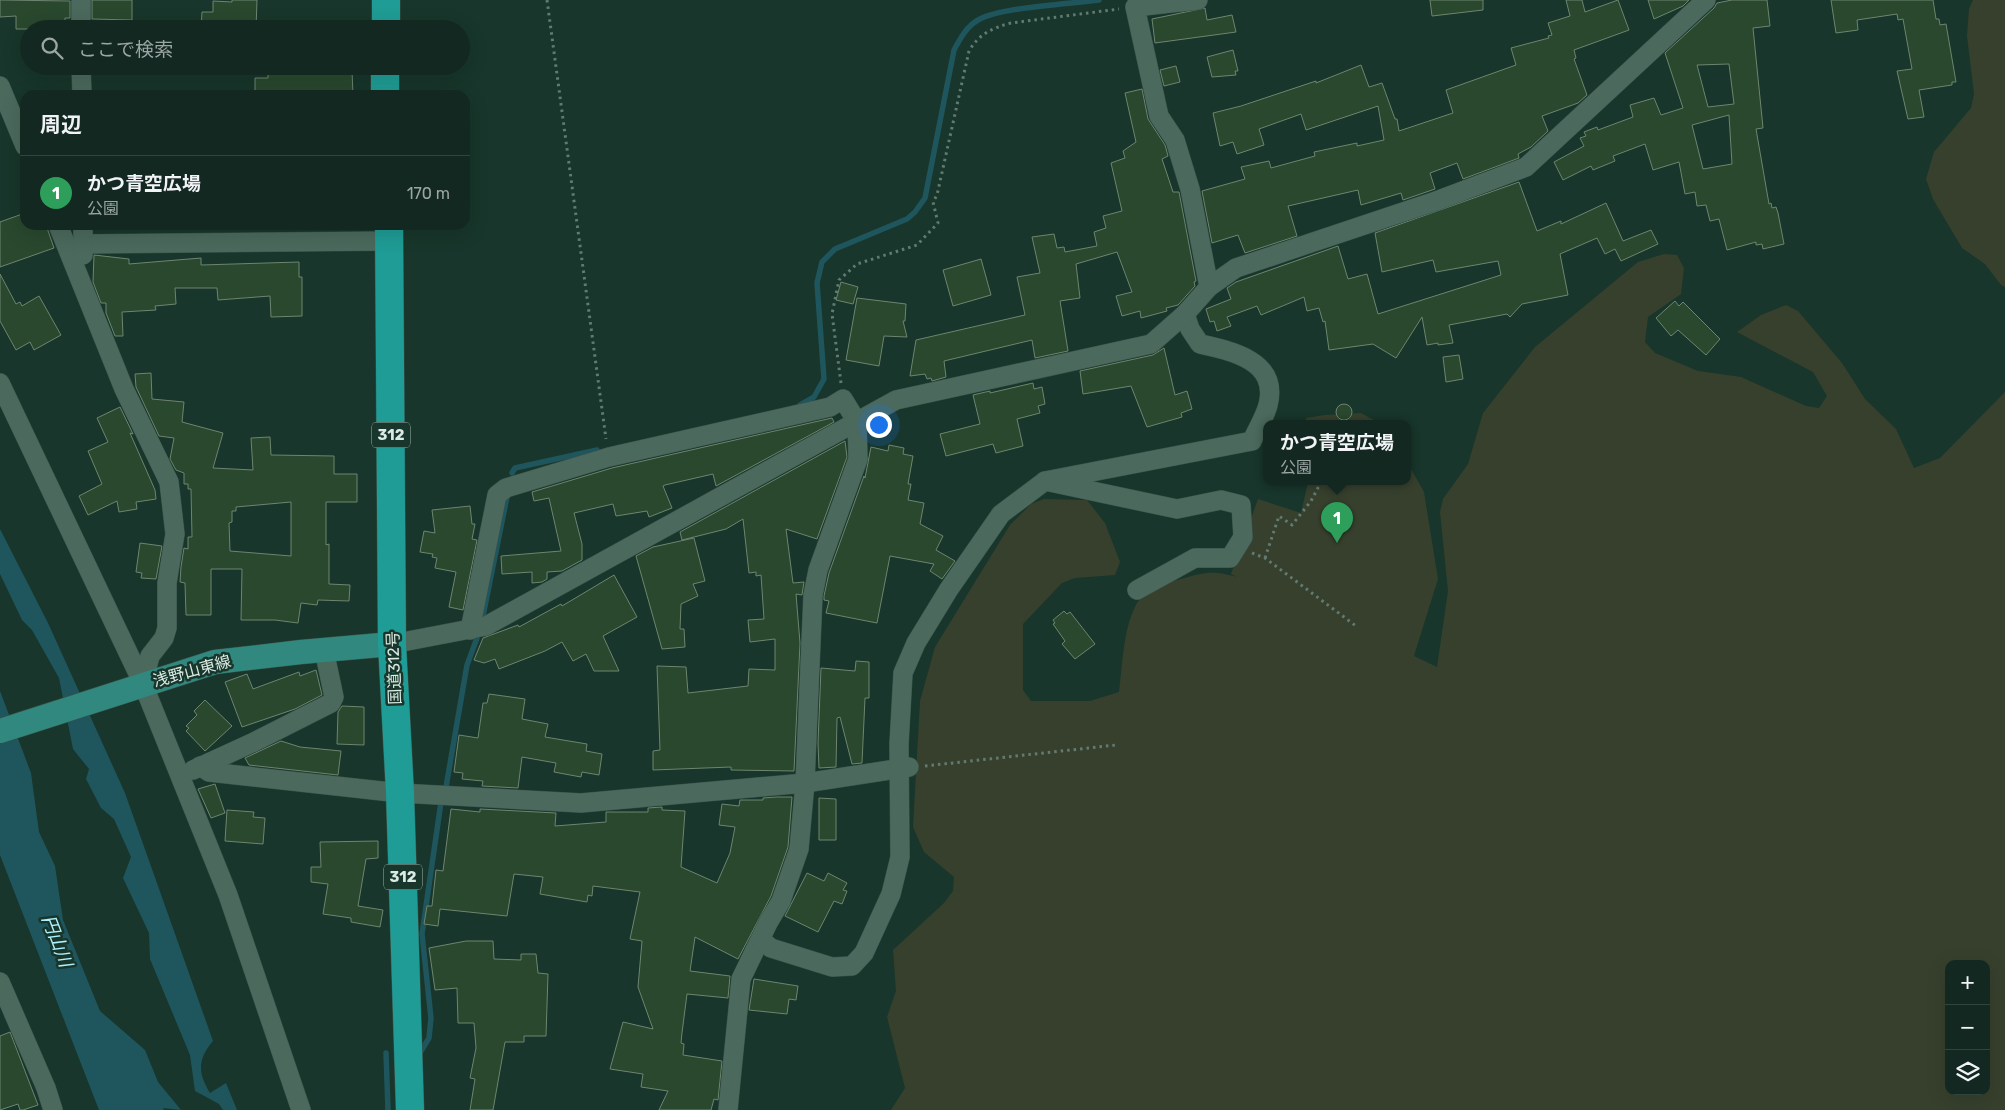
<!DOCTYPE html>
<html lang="ja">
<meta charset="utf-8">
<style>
body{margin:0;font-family:Rubik,"Noto Sans JP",sans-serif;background:#1b3029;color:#f1f3f6}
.controls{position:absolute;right:15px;bottom:15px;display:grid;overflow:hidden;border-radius:10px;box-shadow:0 5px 20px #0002}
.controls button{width:45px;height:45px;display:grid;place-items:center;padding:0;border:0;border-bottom:1px solid #31443e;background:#122820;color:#f1f3f6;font:25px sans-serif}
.you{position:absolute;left:878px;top:424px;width:18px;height:18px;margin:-12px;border:4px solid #fff;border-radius:50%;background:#1a73e8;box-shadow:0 0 0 8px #1a73e833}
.badge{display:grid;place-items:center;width:32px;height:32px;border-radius:50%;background:#bca0f2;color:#fff;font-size:16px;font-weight:700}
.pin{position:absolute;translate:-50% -41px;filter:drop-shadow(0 1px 2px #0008)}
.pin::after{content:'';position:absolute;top:26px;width:18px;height:15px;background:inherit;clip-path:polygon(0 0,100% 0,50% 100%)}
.popup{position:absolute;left:1263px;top:420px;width:148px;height:65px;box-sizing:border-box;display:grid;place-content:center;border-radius:10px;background:#122820;filter:drop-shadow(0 1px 4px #0005);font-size:16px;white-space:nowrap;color:#9ca6a5}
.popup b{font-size:19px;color:#f1f3f6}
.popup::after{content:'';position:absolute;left:50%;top:100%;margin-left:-10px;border:10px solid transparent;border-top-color:#122820}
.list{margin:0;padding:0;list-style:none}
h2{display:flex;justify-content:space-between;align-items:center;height:65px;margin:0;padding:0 20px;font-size:21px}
h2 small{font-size:16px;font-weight:400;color:#9ca6a5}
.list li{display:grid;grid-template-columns:32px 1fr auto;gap:15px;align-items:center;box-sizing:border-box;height:75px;padding:0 20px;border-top:1px solid #31443e}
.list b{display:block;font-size:19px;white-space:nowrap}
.list p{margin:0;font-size:16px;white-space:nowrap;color:#9ca6a5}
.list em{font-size:16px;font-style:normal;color:#9ca6a5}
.icon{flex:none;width:28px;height:28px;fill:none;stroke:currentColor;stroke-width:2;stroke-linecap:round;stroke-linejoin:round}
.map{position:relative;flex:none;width:2005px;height:1110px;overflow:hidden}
.search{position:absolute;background:#122820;box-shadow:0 5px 20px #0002;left:20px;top:20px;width:450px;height:55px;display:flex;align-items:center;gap:12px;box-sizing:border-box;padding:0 18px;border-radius:28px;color:#9ca6a5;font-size:19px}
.panel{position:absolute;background:#122820;box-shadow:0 5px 20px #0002;left:20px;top:90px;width:450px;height:140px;border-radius:15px}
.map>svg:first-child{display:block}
.green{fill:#37402d;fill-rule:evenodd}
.water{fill:#1f555d}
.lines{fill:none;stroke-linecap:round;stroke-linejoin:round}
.stream{stroke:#1f555d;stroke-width:5.5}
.building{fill:#29482e;stroke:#6e8570;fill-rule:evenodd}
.minor-casing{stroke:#39534a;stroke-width:20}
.major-casing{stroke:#39534a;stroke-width:25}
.highway-casing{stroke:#39534a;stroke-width:29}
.path{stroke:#627b72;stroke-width:3;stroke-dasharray:2.5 4;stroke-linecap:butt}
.minor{stroke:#4b695d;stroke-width:19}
.major{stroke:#31887f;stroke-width:24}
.highway{stroke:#1f9c95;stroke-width:28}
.labels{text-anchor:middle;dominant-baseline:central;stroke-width:5;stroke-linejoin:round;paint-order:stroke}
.shield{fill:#18362b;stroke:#a0b5ac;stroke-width:1}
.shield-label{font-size:15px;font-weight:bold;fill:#daebe4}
.street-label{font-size:16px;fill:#daebe4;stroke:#18362b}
.water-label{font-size:18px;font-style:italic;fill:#adf1fd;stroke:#18362b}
</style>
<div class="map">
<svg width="2005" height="1110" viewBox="0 0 2005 1110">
<rect width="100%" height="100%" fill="#18362b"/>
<g class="green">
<polygon points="1973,0 2005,0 2005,287 2001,285 1985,264 1962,248 1933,199 1926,179 1934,152 1971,108 1974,94 1967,36 1969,9"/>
<path d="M1664,254L1677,255L1684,268L1681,294L1648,317L1645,342L1655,353L1698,371L1741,377L1806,406L1819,408L1827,396L1813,372L1737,332L1761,315L1786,305L1798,311L1842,363L1865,399L1896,429L1914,468L1940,458L2005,392V1110H891L905,1088L887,1017L896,991L893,950L944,903L953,891L954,877L924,852L913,827L920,701L935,647L1010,525L1031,504L1044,499L1087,500L1105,523L1120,562L1115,575L1075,578L1062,583L1023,624V690L1031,701H1090L1119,692C1123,663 1123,609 1148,590C1155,584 1171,582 1181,579C1204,572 1213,570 1237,577L1231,574L1258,499L1301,513L1308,482H1407V462L1424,492L1438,579L1414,656L1437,667L1448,591L1440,512L1443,499L1468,464L1483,413L1535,347L1638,262ZM1949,964H1986V1091H1949Z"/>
<polygon points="1361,413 1381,424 1307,424 1306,418 1325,415"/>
</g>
<g class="water">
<path d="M0,529L48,623L125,793L213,1041C197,1060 198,1073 210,1093L226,1083L237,1110H223L219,1104L195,1091L190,1055L150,959L149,933L123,878L131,857L114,819L101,808L86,779L89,769L73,749L59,678L32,630L22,620L0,574Z"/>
<polygon points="0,691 31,773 39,832 55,866 63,920 100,1011 145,1050 158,1082 181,1110 163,1108 164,1110 99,1110 0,855"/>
</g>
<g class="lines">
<g class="stream">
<path d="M800,405L814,397L824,379L817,283L822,262L835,249L907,219L915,212L925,198L954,50C960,39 966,27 978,20C1001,7 1069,4 1099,0"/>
<polyline points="512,473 515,468 597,450"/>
<polyline points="482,621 507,497"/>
<polyline points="446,787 467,665 477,638"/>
<polyline points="386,1053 388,1110"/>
<polyline points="420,1053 429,1038 431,1018 422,934 441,802"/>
</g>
</g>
<g class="building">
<polygon points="0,0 70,1 70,18 65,18 65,29 16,29 16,16 0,17"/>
<polygon points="92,0 132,0 132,20 92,19"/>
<polygon points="232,0 257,0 256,29 201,29 202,12 213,12 213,1 232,2"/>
<polygon points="1430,0 1483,0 1483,10 1432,16"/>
<polygon points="1566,0 1582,0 1585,12 1618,0 1629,30 1574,50 1576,58 1574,59 1587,95 1578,103 1542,116 1548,131 1531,147 1518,154 1519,158 1463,179 1457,163 1430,173 1435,189 1403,200 1401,193 1361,205 1358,190 1288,206 1297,236 1245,253 1238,235 1212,243 1202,191 1245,179 1241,167 1269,161 1271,168 1315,156 1314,152 1357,143 1357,146 1384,140 1378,106 1306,130 1301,114 1259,129 1264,145 1237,154 1233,142 1220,146 1213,113 1241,106 1316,81 1316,83 1361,65 1369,87 1382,83 1395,119 1397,119 1399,131 1453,113 1446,90 1516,65 1511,48 1549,38 1548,36 1552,35 1548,23 1570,16"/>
<polygon points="1648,0 1689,0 1683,6 1654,19"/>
<path d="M1732,0H1767L1770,26L1753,28L1763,128L1756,129L1769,204L1771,203L1772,208L1776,207L1778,213L1784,244L1763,249L1762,244L1756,245V242L1727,250L1719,219L1710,221L1706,205L1697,206L1695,192L1685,194L1679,162L1653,170L1645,144L1613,156L1615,161L1593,170L1591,166L1563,180L1554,162L1584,146L1580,138L1586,136L1584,132L1597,127L1598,130L1633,117L1630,105L1654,98L1661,115L1683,108L1665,53L1714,8L1717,3ZM1729,64L1734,104L1708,107L1697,65ZM1729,115L1732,164L1703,169L1692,125Z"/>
<polygon points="1831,0 1933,0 1936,19 1939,19 1940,25 1946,24 1956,82 1952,82 1952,85 1919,90 1924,117 1908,119 1897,71 1912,69 1903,19 1898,20 1897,14 1857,20 1858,30 1836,33"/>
<polygon points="1205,8 1207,20 1232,15 1236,32 1155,43 1152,19"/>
<polygon points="1233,50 1238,71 1235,71 1236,75 1212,77 1207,57"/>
<polygon points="1176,66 1180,82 1164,86 1160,70"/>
<polygon points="352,70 353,95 255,95 255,78 268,78 268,74"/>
<polygon points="1142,89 1148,119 1165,145 1168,156 1162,159 1173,192 1179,192 1196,281 1194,282 1195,286 1178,305 1166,308 1167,311 1141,318 1140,311 1122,316 1116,296 1132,292 1117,252 1076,264 1080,298 1060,301 1068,351 1035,358 1032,340 944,361 946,377 932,381 931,378 927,379 925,374 910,376 916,340 1025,315 1017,277 1040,273 1032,237 1054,234 1057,248 1064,247 1065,252 1097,246 1094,232 1106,228 1103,216 1122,211 1111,163 1125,158 1123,151 1136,142 1125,93"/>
<polygon points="1519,182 1537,231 1561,221 1561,224 1606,203 1623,241 1651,230 1658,244 1621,261 1615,249 1605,254 1597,238 1560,254 1568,295 1522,304 1510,317 1507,314 1449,325 1453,343 1438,345 1438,343 1427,345 1422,317 1396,358 1373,344 1329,350 1325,321 1323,322 1319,308 1307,311 1304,297 1261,315 1257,306 1227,317 1231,326 1217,331 1214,321 1210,322 1206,309 1231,299 1227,288 1236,282 1338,246 1348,279 1367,274 1378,314 1501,275 1498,261 1436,272 1433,260 1382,272 1375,233"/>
<polygon points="25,213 25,225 46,225 54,248 0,267 0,222"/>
<polygon points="94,255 129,259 129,264 201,258 201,265 299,262 299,277 302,277 302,316 271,317 270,296 218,300 217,288 175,288 176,304 155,306 156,310 122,312 123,336 115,336 106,313 106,303 101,303 93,282"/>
<polygon points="981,259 991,295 953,306 943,270"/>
<polygon points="0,274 16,304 20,302 22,306 39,296 61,335 34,350 30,342 16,350 0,321"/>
<polygon points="841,282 858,287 853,304 836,300"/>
<polygon points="857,298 906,304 905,321 903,321 907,337 884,336 879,366 846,360"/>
<polygon points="1675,301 1679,306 1683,302 1720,339 1706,355 1678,330 1671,336 1656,318"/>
<polygon points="1164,348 1175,395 1187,391 1192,409 1181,413 1182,417 1147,427 1131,386 1083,394 1080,371 1153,355"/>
<polygon points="1459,355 1463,379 1446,382 1443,357"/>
<path d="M151,373L152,399L184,402L182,422L223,433L213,468L253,470L251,438L270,437L271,455L334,456V474H357V502H326V545L329,544V584L350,585L349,601L318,600L317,605L301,603L298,623L275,620H241L242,569H211V615H186L185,583L180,582L181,567L184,548L188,549V537H192L191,489H188V484H184V473L176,470L170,459L174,438L159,436L136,387L135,374ZM291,502V556L230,551L229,523L232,522V511H236V507Z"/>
<polygon points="1033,383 1034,389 1042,387 1045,404 1038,406 1040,413 1017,419 1023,446 996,453 993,444 946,456 940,434 980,424 973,395 990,391 990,393"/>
<circle cx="1344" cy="412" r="8"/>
<polygon points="120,407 133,434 130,433 155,490 156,499 136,502 137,509 119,512 117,501 88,515 79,496 102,484 88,451 108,442 97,418"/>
<polygon points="832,418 834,422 716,486 713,474 665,485 663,486 672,508 649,517 647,511 616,516 613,504 574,513 582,544 582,560 562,571 547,572 547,579 542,582 532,583 532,572 502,574 501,556 561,551 549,498 534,501 532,492 612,468"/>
<polygon points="845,441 847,457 817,539 786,529 793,583 804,582 802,595 796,594 800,643 794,771 731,770 731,767 653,770 653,751 660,750 657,666 686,667 688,693 748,686 749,669 775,670 775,639 750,642 748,620 764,619 761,575 756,576 756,572 749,573 743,519 726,529 682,540 680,532"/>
<polygon points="889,445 904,448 903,454 913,456 908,484 911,484 908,500 924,503 920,524 943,536 936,550 955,561 942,579 930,571 934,564 890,556 877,623 826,613 829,601 824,600 824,596 829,573 864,476 865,478 871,447 888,451"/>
<polygon points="470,506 472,524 475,524 472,539 477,540 463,610 449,607 456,572 435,568 437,558 432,557 433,554 420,552 424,531 435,533 432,510"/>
<polygon points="694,538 705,581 693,584 698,596 681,604 680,629 684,629 685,647 662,649 636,556 653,547"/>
<polygon points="140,543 162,546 156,579 141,578 142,573 136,572"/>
<polygon points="614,575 637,617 603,636 619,671 594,671 586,654 573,661 562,642 545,651 499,669 495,659 484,663 474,660 483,638 518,625 519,627 561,604 562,606"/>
<polygon points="1064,611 1067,614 1070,612 1095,644 1075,659 1062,644 1065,641 1053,624 1055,623 1053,620"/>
<polygon points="856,661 869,662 869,698 865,698 862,763 852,764 840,717 837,718 836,767 819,768 818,743 821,668 855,671"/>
<polygon points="316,670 322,695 295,709 242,727 225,682 247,674 253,689 299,672 300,676"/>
<polygon points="489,694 525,699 522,719 548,724 545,737 587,744 586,751 602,754 599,775 582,772 581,777 554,772 556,763 522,757 518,788 482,786 483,781 462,779 463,773 454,772 459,735 478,738 483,703 487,703"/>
<polygon points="205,700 232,726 205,751 186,731 189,728 186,726 197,715 194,711"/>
<polygon points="342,706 364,707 364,745 337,744 338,712"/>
<polygon points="281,741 300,747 341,751 338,775 249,765 245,758"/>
<polygon points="215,784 225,813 211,818 198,789"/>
<polygon points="777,797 792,797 788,847 771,896 738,959 695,937 690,971 730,976 728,998 687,994 682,1033 681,1043 684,1044 683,1055 722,1061 718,1100 714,1099 711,1110 659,1110 668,1091 641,1087 643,1074 610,1069 623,1022 653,1029 638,987 642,941 630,939 640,892 593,886 592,896 588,895 587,902 540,894 543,877 514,874 507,916 440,909 438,926 424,924 427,906 432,906 436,870 443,871 451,809 480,812 480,809 556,813 555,826 606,822 606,812 648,812 648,808 662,807 662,810 685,811 681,867 717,883 730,853 735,827 719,825 722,804 739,806 740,800 763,800 763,798"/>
<polygon points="819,798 836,799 836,840 819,840"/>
<polygon points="227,810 254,812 253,817 265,818 263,844 225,841"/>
<polygon points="378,841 378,858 366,859 358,906 383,910 380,927 351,922 351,918 323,914 328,884 311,882 311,867 321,867 320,842"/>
<polygon points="807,873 824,881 828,873 847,883 843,890 847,891 842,904 834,901 818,932 785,916"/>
<polygon points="466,941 493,941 494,959 521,960 521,954 536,954 538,973 548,974 546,1036 524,1036 524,1042 505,1042 493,1110 470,1110 475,1079 470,1078 476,1048 474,1023 458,1023 457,988 435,990 429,948"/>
<polygon points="754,979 798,986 796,1000 789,999 787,1014 749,1010"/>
<polygon points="10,1032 38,1105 23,1110 20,1110 18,1104 0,1110 0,1036"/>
</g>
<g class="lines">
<defs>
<g id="minor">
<polyline points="81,0 81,29"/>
<polyline points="1198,0 1135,7 1159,116 1175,140 1190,189 1209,287"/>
<polyline points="81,66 82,95"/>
<polyline points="0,86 25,146"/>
<polyline points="58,225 124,389 169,482 175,534 167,583 167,628 164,638 150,656 143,684"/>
<polyline points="83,244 389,241"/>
<polyline points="83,255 83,225"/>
<polyline points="0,383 143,684 228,895 301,1110"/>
<path d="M1137,590L1195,558H1230L1243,537L1241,505L1221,500L1177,509L1045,481L1252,441C1257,429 1265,417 1268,405C1279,361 1232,351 1200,344L1190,329L1185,314"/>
<polyline points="470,630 497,495 506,488 609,457 830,407 843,399 857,422 858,459 818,570 813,595 805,783 799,849 781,901 768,923 741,979 728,1110"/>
<polyline points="392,644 486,626 896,400 1151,344 1185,314 1209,287 1236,268 1436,201 1526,167 1706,0"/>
<polyline points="200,766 209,772 400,793 581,803 805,783 909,767"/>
<polyline points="193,770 254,742 331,703 334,697 324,650"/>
<polyline points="761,940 771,948 832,967 852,966 864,953 891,894 900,857 899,744 903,673 916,643 949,589 1001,514 1045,481"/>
<polyline points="0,982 46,1088 53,1110"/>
</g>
<polyline id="major" points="0,731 215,662 301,652 392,644"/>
<g id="highway">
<polyline points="386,29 386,0"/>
<polyline points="385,95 385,66"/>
<polyline points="389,225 392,644 400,793 410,1110"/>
</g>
</defs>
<use href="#minor" class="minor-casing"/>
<use href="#major" class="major-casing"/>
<use href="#highway" class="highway-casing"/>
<g class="path">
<polyline points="547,0 606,439"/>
<path d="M841,383L832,314L839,280L857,264L917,245L938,223L933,202L937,195L969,51C979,34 992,28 1011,23L1119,9"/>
<polyline points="1252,553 1265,558 1356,626"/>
<polyline points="1265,558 1279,516 1292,525 1311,501 1321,482"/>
<polyline points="925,766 1116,745"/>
</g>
<use href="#minor" class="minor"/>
<use href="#major" class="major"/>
<use href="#highway" class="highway"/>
</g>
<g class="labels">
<g class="shield">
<rect x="372" y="422.5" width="38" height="25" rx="4"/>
<rect x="384" y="864.5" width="38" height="25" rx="4"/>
</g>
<g class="shield-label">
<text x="391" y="435">312</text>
<text x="403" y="877">312</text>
</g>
<g class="street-label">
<text transform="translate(394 668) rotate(-92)">国道312号</text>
<text transform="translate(192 671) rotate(-15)">浅野山東線</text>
</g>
<g class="water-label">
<text transform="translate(57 941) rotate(69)">円山川</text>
</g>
</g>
</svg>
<div class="controls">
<button>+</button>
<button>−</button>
<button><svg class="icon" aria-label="layers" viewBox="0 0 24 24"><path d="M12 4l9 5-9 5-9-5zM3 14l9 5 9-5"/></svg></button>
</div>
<div class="you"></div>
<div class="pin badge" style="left:1337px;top:543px;background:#2e9e5b">1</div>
<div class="popup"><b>かつ青空広場</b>公園</div>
<div class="search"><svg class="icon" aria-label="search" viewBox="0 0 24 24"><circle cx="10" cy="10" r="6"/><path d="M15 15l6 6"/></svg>ここで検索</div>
<section class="panel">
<h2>周辺<small></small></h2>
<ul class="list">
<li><span class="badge" style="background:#2e9e5b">1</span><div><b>かつ青空広場</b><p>公園</p></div><em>170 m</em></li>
</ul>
</section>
</div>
